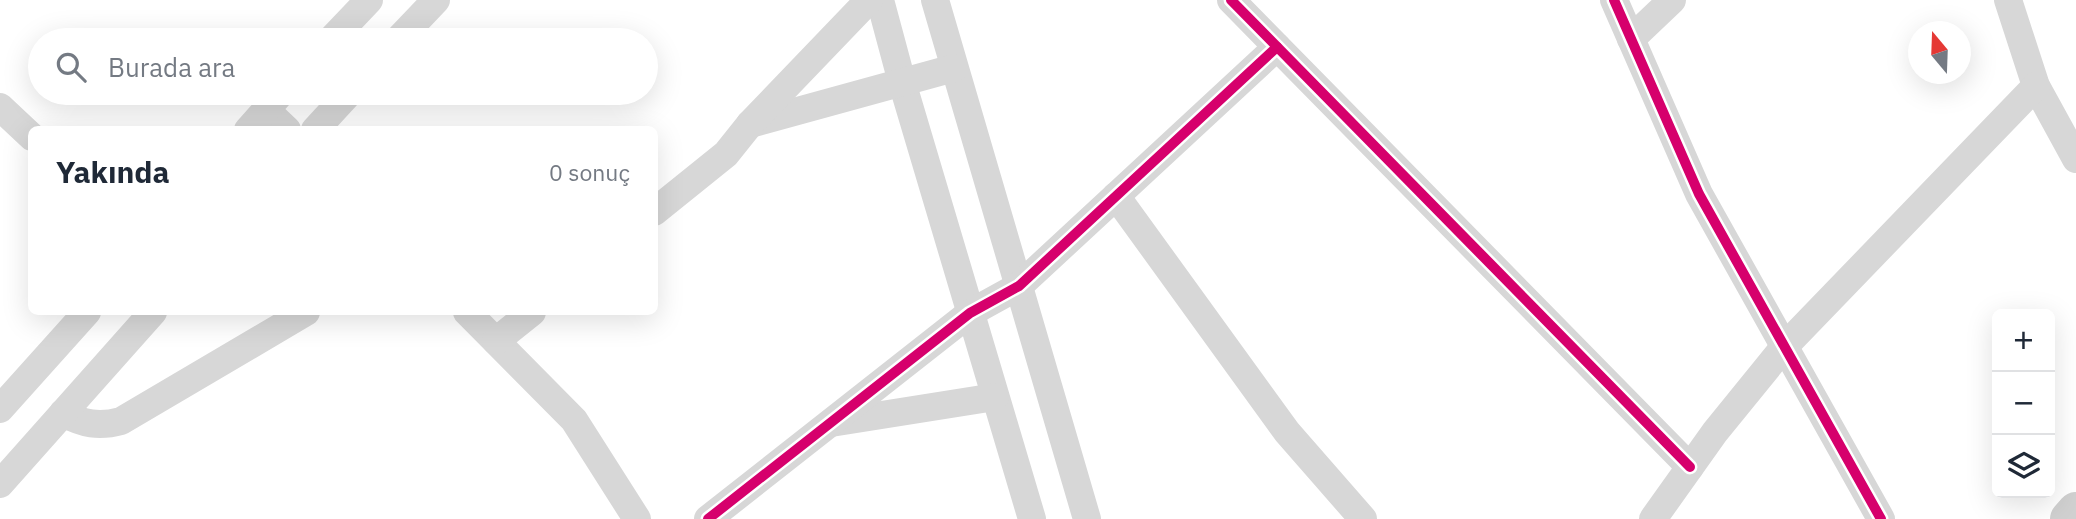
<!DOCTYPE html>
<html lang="tr">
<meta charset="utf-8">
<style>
body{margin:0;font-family:"IBM Plex Sans",sans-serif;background:#f6f6f7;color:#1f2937}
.controls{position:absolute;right:21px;bottom:21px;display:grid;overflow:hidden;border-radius:10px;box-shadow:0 7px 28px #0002}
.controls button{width:63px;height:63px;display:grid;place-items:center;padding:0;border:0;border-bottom:2px solid #e0e1e3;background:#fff;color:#1f2937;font:35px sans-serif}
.compass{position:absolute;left:1908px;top:21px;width:63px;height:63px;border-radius:50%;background:#fff;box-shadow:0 7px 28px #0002;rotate:341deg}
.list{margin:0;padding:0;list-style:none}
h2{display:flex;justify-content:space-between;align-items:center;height:91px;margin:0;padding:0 28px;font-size:30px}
h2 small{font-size:23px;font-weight:400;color:#747a83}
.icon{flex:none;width:38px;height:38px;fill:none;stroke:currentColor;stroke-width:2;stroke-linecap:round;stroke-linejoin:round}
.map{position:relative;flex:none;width:2076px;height:519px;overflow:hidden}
.search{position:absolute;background:#fff;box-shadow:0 7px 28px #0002;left:28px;top:28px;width:630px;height:77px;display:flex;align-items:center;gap:18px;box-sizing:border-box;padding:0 24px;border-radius:38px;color:#747a83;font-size:26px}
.panel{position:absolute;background:#fff;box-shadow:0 7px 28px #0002;left:28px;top:126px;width:630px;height:189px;border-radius:10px}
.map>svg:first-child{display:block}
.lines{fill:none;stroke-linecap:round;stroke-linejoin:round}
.street{stroke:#d7d7d7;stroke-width:28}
.secondary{stroke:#d0d0d0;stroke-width:38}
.cycleway-casing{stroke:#fff;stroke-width:15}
.cycleway{stroke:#d6006c;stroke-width:10}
</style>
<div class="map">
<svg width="2076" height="519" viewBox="0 0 2076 519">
<rect width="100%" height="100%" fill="#fff"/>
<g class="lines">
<g class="street">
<polyline points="880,0 902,82 1032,519"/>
<polyline points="935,0 1087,519"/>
<polyline points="1231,0 1690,467"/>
<polyline points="1614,0 1699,194 1881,519"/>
<polyline points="2008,0 2036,86 2076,159"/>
<polyline points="1631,39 1672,0"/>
<polyline points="331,40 369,0"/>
<polyline points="398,40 436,0"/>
<polyline points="0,107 32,137"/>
<polyline points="266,110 287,130"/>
<polyline points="750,124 954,68"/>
<polyline points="248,130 281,93"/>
<polyline points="315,130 349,93"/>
<polyline points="1116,196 1287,432 1363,519"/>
<polyline points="654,212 726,154 750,124 869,0"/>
<polyline points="467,312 574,420 637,519"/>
<polyline points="496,341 532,312"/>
<polyline points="0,409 87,312"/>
<path d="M63,413C83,424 99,427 121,421L306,312"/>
<polyline points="831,423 995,397"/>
<polyline points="0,484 153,312"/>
<polyline points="708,519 970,313 1019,286 1277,47"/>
<polyline points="1653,519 1715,432 1784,347 2036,86"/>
</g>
<polyline class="secondary" points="2069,519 2076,511"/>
<defs>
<g id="cycleway">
<polyline points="1231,0 1690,467"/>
<polyline points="1614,0 1699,194 1881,519"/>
<polyline points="708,519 970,313 1019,286 1277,47"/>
</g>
</defs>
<use href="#cycleway" class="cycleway-casing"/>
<use href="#cycleway" class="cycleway"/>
</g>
</svg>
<div class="controls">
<button>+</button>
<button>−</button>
<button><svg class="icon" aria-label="layers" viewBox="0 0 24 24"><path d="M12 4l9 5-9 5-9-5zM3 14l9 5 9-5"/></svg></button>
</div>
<svg class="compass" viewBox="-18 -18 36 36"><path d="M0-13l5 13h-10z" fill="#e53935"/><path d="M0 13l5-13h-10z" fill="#747a83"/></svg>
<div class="search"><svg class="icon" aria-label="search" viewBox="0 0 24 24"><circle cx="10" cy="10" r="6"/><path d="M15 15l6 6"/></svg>Burada ara</div>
<section class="panel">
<h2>Yakında<small>0 sonuç</small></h2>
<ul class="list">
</ul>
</section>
</div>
